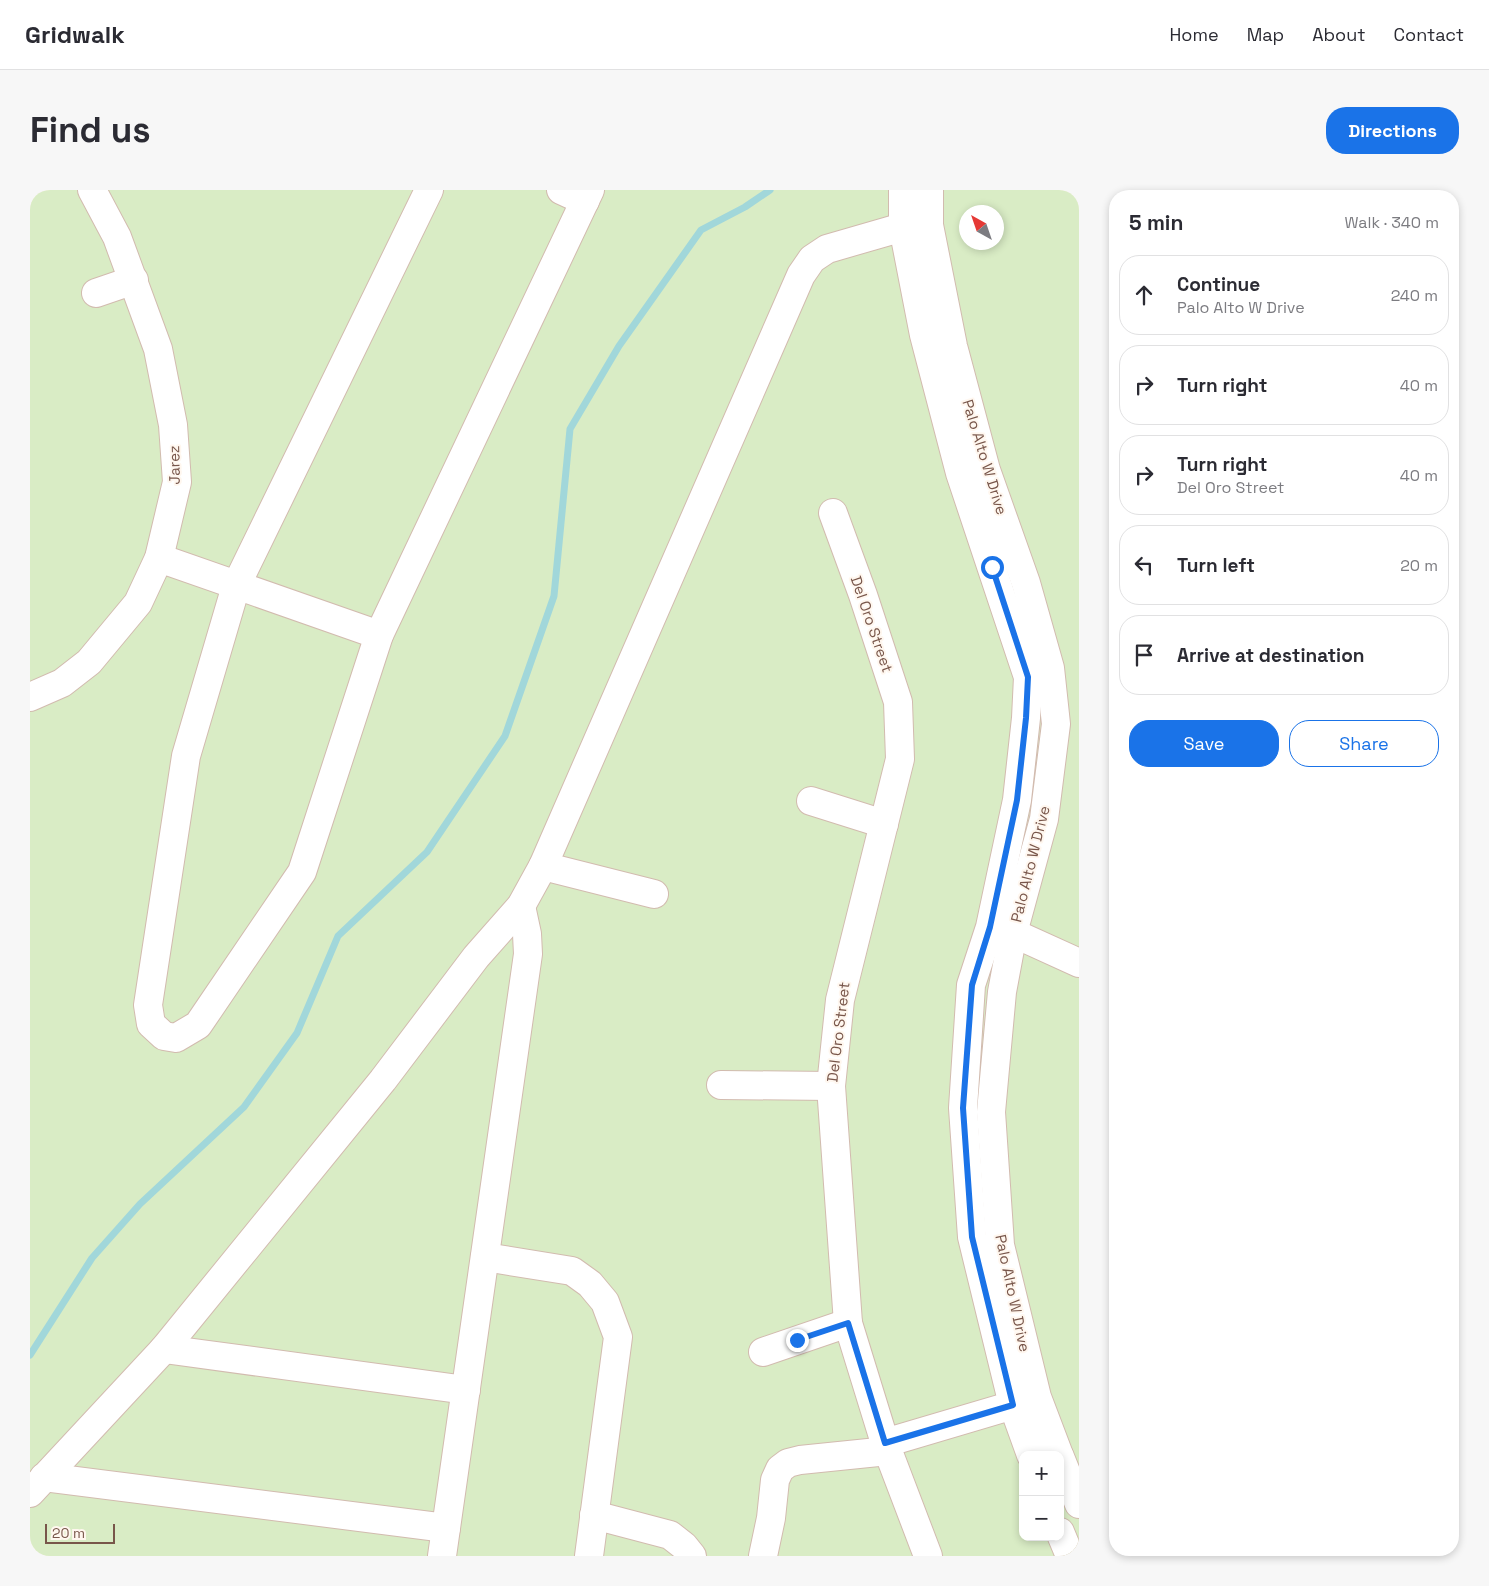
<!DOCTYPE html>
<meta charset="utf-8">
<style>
body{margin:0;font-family:"Space Grotesk",sans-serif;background:#f7f7f7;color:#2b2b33}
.controls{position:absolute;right:15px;bottom:15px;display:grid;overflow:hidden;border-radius:10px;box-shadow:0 2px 8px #0003}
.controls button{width:45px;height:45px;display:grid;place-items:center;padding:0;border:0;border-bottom:1px solid #e1e1e2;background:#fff;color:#2b2b33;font:25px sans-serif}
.compass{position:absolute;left:929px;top:15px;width:45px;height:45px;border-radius:50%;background:#fff;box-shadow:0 2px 8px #0003;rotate:320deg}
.scale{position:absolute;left:15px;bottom:12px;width:70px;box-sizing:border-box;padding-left:5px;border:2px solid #78564a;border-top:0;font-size:14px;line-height:18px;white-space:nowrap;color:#78564a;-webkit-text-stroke:4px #fff7ef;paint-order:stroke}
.stop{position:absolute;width:15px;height:15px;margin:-11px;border:4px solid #1a73e8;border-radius:50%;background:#fff}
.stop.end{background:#1a73e8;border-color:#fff;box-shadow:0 1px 5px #0008}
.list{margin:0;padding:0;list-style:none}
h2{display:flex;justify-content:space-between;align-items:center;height:65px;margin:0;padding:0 20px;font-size:21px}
h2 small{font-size:16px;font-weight:400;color:#7c7c81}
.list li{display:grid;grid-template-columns:32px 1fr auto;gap:15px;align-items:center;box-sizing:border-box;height:80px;margin:0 10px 10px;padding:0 10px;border:1px solid #e1e1e2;border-radius:20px}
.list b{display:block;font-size:19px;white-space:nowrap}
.list p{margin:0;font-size:16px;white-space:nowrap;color:#7c7c81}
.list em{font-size:16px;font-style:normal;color:#7c7c81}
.actions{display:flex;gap:10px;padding:15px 20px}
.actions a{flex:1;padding:11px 0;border:1px solid #1a73e8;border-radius:20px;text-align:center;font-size:18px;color:#1a73e8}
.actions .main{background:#1a73e8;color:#fff}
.icon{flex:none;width:28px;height:28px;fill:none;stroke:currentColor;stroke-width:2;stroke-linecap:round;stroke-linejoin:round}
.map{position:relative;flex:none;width:1049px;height:1366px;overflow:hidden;border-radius:20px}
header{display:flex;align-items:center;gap:30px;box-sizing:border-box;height:70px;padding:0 25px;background:#fff;border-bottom:1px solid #e1e1e2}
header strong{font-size:24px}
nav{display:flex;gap:28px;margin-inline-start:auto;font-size:18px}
.intro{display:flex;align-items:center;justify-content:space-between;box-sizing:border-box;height:120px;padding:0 30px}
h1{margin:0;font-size:35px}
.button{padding:12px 22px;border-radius:20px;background:#1a73e8;color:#fff;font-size:18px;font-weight:700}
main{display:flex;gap:30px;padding:0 30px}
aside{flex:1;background:#fff;border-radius:20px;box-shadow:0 2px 8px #0003}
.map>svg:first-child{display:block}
.green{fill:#d9ecc5;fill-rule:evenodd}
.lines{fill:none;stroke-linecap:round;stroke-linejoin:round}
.stream{stroke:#a1d7da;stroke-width:7}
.minor-casing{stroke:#d2bbaf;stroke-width:30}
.minor{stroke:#fff;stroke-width:28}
.route{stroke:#1a73e8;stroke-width:6}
.labels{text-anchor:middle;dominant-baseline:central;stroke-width:4;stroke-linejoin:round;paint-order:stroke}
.street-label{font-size:15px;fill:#78564a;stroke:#fff7ef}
</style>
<header>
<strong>Gridwalk</strong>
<nav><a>Home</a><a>Map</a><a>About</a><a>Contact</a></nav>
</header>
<div class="intro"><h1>Find us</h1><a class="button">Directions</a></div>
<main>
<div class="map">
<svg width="1049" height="1366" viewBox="0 0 1049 1366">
<rect width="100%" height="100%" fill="#fdf2e7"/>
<path class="green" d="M0,0H1049V1366H0ZM936,22H966V52H936ZM993,1265H1030V1347H993Z"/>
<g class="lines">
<polyline class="stream" points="0,1165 62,1068 110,1014 214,917 267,843 308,746 397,662 475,546 524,406 540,239 589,156 671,40 715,17 740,0"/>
<defs>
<g id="minor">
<polyline points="399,0 206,396 156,566 118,815 121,834 134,846 146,848 168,835 272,682 349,445 560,0"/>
<polyline points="531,0 555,11"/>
<polyline points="873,0 873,37 894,145 930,283 998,487 996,528 987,610 960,737 941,795 933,918 942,1047 983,1215 1001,1265"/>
<polyline points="899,0 899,35 923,156 956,280 996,393 1020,478 1026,534 1014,629 983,743 972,802 961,922 970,1055 1007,1207 1029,1265"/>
<polyline points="66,103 104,90"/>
<polyline points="803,323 833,405 868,512 870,569 810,810 801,896 818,1133 855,1253 898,1366"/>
<polyline points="129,368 349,445"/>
<polyline points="0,507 32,493 59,472 108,413 129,368 147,292 143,235 128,159 87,47 62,0"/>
<polyline points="781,611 854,634"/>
<polyline points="513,676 624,704"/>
<polyline points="966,739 983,743 1049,773"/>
<polyline points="691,895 801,896"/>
<polyline points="455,1067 542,1081 560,1094 575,1112 588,1147 559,1366"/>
<polyline points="134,1159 436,1200"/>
<polyline points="733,1162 818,1133"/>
<polyline points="855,1253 1000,1210"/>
<polyline points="1030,1267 1049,1314"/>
<polyline points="14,1287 416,1338"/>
<polyline points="0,1303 134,1159 353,890 446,767 491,716 513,676 771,85 782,69 797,59 873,37 899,35"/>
<polyline points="564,1325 640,1345 654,1356 662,1366"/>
<polyline points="1030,1342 1040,1366"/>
<polyline points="412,1366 498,764 497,744 491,716"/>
<polyline points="733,1366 741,1328 745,1290 750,1279 758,1273 770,1270 858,1261"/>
</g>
</defs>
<use href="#minor" class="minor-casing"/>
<use href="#minor" class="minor"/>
</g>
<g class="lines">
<polyline class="route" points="767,1150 818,1133 855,1253 983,1215 942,1047 933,918 942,795 960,737 987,610 996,528 998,487 962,377"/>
</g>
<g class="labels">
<g class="street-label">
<text transform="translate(955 267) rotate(73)">Palo Alto W Drive</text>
<text transform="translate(144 275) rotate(-91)">Jarez</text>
<text transform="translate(842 434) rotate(71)">Del Oro Street</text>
<text transform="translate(1000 674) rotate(-76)">Palo Alto W Drive</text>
<text transform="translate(808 842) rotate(-83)">Del Oro Street</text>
<text transform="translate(983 1103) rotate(78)">Palo Alto W Drive</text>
</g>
</g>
</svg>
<div class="controls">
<button>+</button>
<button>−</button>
</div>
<svg class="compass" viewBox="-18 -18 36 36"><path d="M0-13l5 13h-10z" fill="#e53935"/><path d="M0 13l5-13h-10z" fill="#7c7c81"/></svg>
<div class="scale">20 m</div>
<div class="stop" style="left:962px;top:377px"></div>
<div class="stop end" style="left:767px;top:1150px"></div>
</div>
<aside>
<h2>5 min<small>Walk · 340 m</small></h2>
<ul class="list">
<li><svg class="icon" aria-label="ahead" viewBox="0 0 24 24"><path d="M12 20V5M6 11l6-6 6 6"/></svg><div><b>Continue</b><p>Palo Alto W Drive</p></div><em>240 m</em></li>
<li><svg class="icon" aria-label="right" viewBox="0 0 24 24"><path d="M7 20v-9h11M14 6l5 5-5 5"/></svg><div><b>Turn right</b></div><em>40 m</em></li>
<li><svg class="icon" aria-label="right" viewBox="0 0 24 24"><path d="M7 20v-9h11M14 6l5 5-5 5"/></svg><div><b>Turn right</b><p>Del Oro Street</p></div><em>40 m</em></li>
<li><svg class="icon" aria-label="left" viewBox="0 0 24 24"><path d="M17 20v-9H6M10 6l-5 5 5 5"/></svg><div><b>Turn left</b></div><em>20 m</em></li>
<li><svg class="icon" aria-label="arrive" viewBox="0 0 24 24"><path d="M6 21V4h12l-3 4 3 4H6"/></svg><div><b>Arrive at destination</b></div></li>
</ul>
<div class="actions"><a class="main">Save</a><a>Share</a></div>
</aside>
</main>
